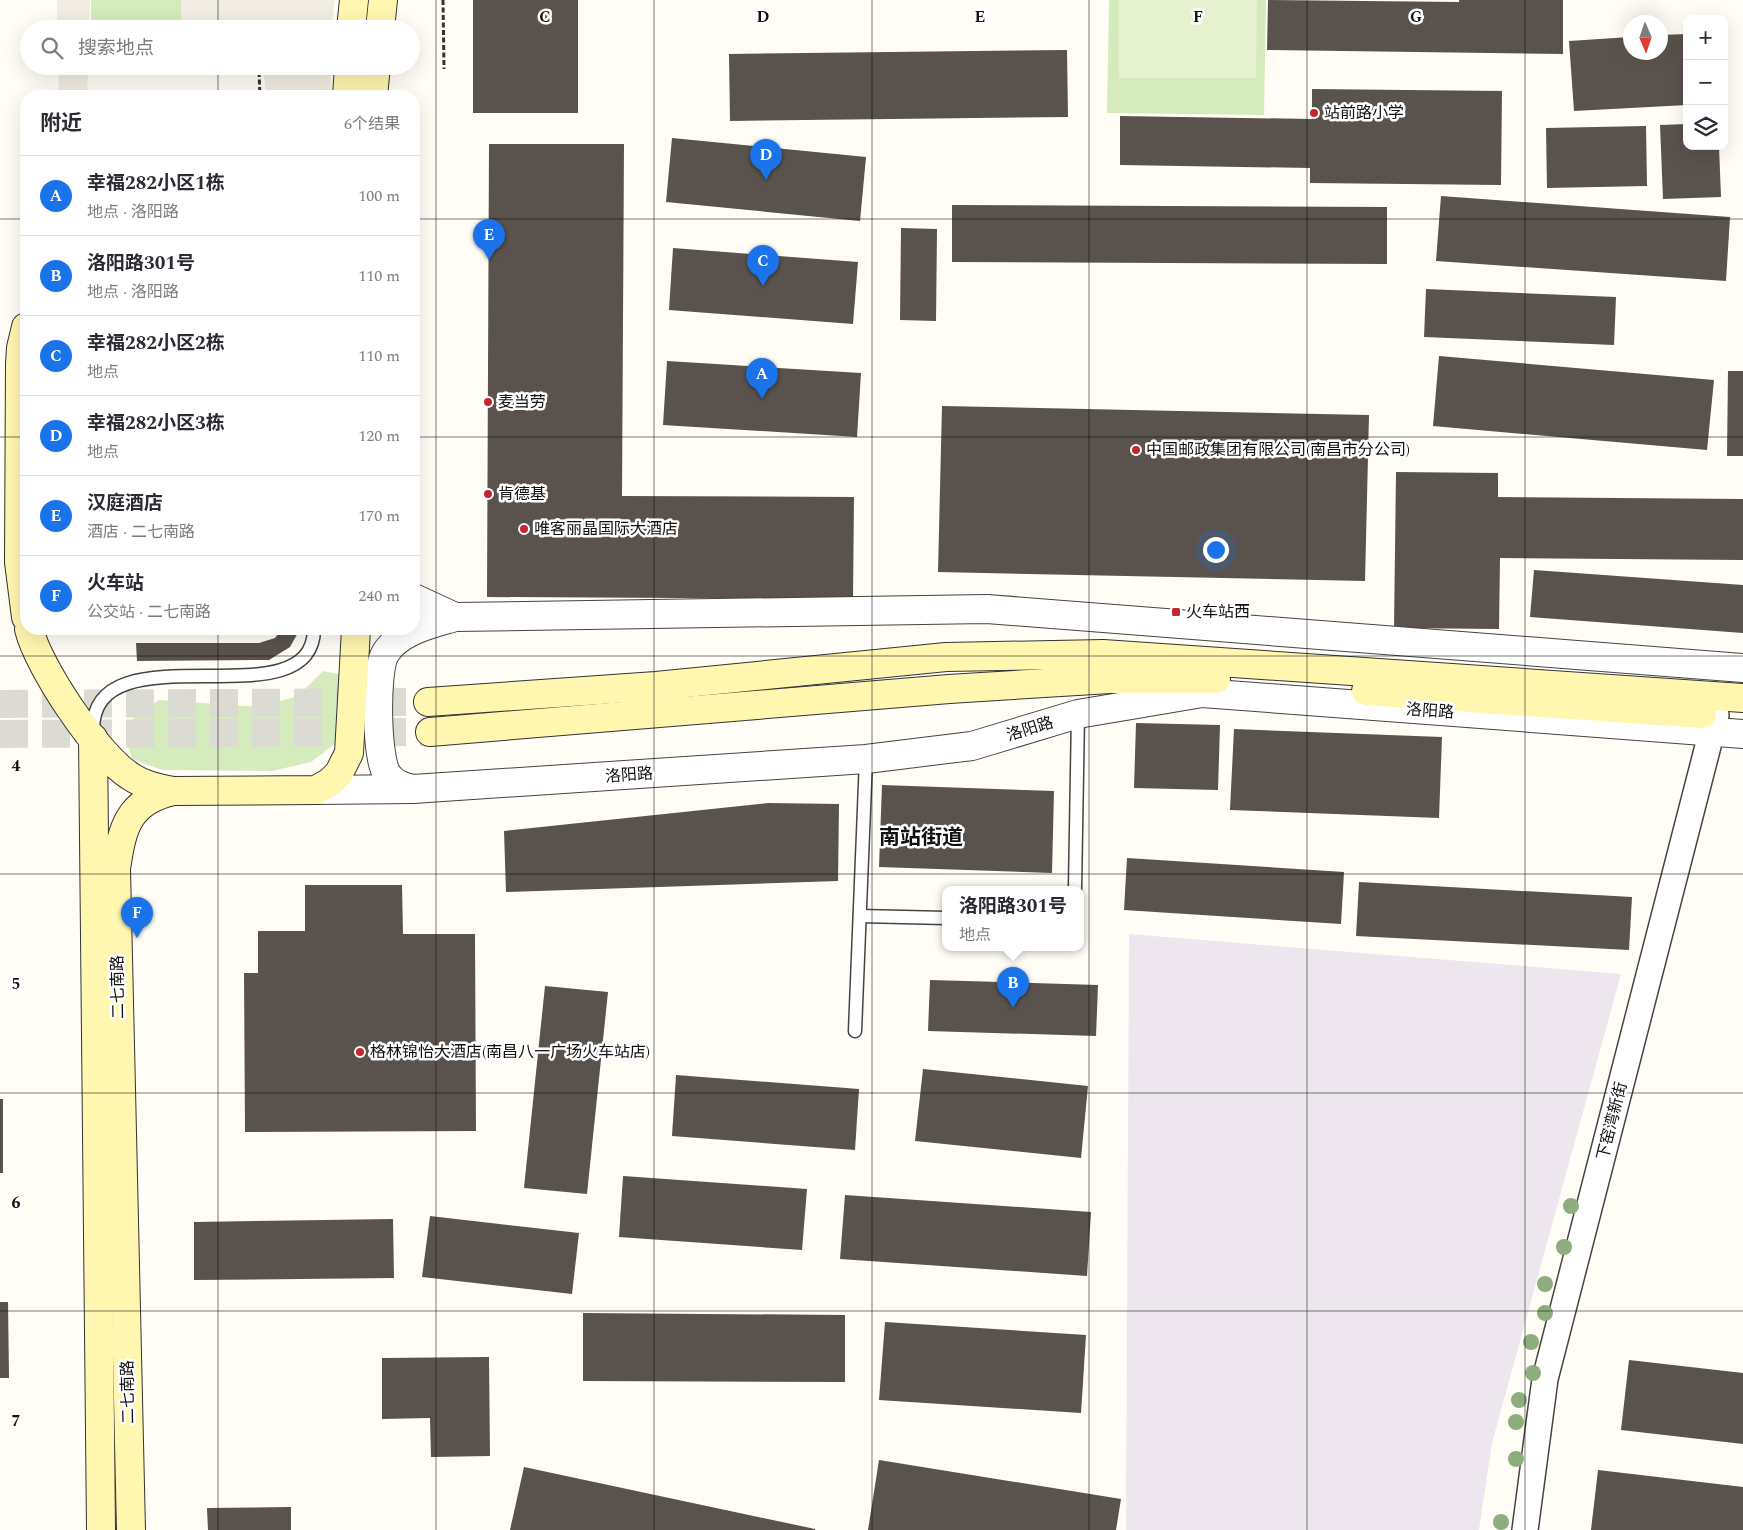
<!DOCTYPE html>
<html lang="zh">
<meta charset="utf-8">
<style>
body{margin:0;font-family:Spectral,"Noto Sans SC",serif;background:#f7f7f7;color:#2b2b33}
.controls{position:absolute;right:15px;top:15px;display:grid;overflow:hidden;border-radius:10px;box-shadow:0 5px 20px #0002}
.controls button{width:45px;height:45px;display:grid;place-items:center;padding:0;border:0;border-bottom:1px solid #e1e1e2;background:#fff;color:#2b2b33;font:25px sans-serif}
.compass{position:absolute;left:1623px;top:15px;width:45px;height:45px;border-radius:50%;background:#fff;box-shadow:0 5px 20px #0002;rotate:178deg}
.you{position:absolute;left:1215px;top:549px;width:18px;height:18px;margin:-12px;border:4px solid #fff;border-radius:50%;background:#1a73e8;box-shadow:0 0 0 8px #1a73e833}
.badge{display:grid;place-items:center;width:32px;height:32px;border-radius:50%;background:#1a73e8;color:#fff;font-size:16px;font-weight:700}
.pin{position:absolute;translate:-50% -41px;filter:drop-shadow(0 1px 2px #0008)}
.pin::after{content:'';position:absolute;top:26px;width:18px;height:15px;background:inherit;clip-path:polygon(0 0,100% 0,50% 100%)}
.popup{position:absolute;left:942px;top:886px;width:142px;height:65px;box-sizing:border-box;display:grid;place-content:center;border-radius:10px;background:#fff;filter:drop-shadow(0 1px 4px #0005);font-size:16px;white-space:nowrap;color:#7c7c81}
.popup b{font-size:19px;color:#2b2b33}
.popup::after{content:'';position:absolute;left:50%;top:100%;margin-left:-10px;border:10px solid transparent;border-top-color:#fff}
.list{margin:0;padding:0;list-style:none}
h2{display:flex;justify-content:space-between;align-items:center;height:65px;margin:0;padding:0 20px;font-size:21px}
h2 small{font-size:16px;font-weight:400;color:#7c7c81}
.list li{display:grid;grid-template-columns:32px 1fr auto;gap:15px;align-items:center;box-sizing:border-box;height:80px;padding:0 20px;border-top:1px solid #e1e1e2}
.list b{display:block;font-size:19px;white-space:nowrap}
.list p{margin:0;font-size:16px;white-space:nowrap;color:#7c7c81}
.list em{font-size:16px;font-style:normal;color:#7c7c81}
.icon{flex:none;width:28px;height:28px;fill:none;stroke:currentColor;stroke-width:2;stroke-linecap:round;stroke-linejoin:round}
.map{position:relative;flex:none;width:1743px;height:1530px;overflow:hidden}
.search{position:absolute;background:#fff;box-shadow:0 5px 20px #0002;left:20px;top:20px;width:400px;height:55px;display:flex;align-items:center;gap:12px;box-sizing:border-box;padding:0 18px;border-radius:28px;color:#7c7c81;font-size:19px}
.panel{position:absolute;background:#fff;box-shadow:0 5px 20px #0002;left:20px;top:90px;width:400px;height:545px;border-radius:20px}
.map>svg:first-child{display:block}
.industrial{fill:#eee6ef}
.green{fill:#d5ebbd}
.pitch{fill:#e6f2cf}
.plaza{fill:#f1ede2}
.building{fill:#5a524d}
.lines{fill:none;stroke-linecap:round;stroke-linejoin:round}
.secondary-tunnel{stroke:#dbdad3;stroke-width:28;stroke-dasharray:28 14;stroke-linecap:butt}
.service-casing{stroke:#444;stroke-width:15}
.minor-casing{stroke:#444;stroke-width:28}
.tertiary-casing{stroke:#444;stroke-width:30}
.secondary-casing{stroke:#333;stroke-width:30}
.path{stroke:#333;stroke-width:3;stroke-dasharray:5 2.5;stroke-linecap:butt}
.service{stroke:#fff;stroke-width:12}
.minor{stroke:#fff;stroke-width:25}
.tertiary{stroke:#fff;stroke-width:28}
.secondary{stroke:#fff6b0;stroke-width:28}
.tree{fill:#8dad7f}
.grid{fill:none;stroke:#111;stroke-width:1;stroke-opacity:0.55}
.poi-dot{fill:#c4262e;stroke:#fff;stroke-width:2}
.labels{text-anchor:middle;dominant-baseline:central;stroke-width:5;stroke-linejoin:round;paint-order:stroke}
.poi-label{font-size:16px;fill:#111;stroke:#fff;text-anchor:start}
.street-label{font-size:16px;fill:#111;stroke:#fff}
.district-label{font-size:21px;font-weight:bold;fill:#111;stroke:#fff}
.grid-label{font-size:16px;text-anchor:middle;font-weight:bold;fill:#111;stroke:#fff;stroke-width:5;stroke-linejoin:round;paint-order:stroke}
</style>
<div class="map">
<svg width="1743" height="1530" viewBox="0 0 1743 1530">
<rect width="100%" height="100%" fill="#fffdf5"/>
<polygon class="industrial" points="1129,934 1621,974 1492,1443 1479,1530 1126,1530"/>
<g class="green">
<rect x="91" y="0" width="90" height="29"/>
<polygon points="1109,0 1266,0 1264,115 1107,113"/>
<polygon points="92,66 263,66 263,68 92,70"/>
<polygon points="323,671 343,675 345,736 311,762 272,771 162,770 132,759 126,737 135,715 159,700 258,707 298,696"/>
</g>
<polygon class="pitch" points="1119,0 1257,0 1256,78 1119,78"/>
<g class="plaza">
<polygon points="57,0 90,0 89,29 57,29"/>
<polygon points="181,0 335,0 331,29 181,29"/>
<polygon points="58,66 88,66 87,96 59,96"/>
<polygon points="263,66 331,66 331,96 266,96"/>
</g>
<g class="building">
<rect x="473" y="0" width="105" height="113"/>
<polygon points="1268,0 1459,2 1459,0 1563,0 1563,54 1267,50"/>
<polygon points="1687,34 1687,105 1574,111 1569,41 1630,37 1630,52 1660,52 1660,35"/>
<polygon points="1067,50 1068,117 730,121 729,54"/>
<polygon points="1312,89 1502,91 1501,185 1310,183 1310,168 1120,165 1120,116 1312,119"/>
<polygon points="1687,124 1687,146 1719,146 1721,197 1663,199 1660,125"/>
<polygon points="1646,126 1647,186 1547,188 1546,128"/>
<polygon points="672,138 866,157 860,221 666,202"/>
<polygon points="489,144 624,144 622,496 854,497 853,599 487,597"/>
<polygon points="1441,196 1730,217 1726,281 1436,261"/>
<polygon points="952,205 1387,207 1387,264 952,262"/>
<polygon points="901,228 937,229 936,321 900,320"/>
<polygon points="673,248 858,262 853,324 669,310"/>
<polygon points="1426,289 1616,297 1614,345 1424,337"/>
<polygon points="1439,356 1714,380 1707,450 1433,426"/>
<polygon points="667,361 861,373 857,437 663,425"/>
<polygon points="1728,371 1743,371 1743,456 1727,456"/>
<polygon points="942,406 1369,415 1365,581 938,572"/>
<polygon points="1396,472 1498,473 1498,497 1743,499 1743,560 1500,558 1499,629 1394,628"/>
<polygon points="1534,570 1743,585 1743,633 1530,617"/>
<polygon points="282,629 300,629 290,647 269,660 137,661 136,643 259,643 275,638"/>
<polygon points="1136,723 1220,725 1218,790 1134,788"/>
<polygon points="1234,729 1442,737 1439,818 1230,810"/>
<polygon points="882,785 1054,791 1052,873 879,867"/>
<polygon points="768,803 839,804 838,881 506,892 504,831"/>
<polygon points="1127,858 1344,872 1341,924 1124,910"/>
<polygon points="1359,882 1632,897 1629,950 1356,936"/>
<polygon points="305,885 402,885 403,934 475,934 476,1131 245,1132 244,973 258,973 258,931 305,931"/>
<polygon points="930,980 1098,985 1096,1036 928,1031"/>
<polygon points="545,986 608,992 587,1194 524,1188"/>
<polygon points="923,1069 1088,1086 1081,1158 915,1141"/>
<polygon points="676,1075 859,1089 855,1150 672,1136"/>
<rect x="0" y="1099" width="3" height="74"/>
<polygon points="623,1176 807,1189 802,1250 619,1237"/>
<polygon points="845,1195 1091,1212 1087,1276 840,1259"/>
<polygon points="430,1216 579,1233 572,1294 422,1277"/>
<polygon points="393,1219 394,1278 194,1280 194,1222"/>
<polygon points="0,1302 8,1302 9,1378 0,1378"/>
<polygon points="583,1313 845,1315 845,1382 583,1381"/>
<polygon points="885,1322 1086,1335 1081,1413 879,1400"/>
<polygon points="489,1357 490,1456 431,1457 430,1418 382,1419 382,1358"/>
<polygon points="1629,1360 1743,1373 1743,1444 1621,1430"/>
<polygon points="879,1460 1121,1499 1116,1530 868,1530"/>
<polygon points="524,1467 815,1529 815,1530 510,1530"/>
<polygon points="1598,1470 1743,1487 1743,1530 1591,1530"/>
<polygon points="291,1507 291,1530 208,1530 207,1508"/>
</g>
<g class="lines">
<g class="secondary-tunnel">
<polyline points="0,704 428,702"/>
<polyline points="0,734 430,732"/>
</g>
<defs>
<g id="service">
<path d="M93,733C89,623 313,726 314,629"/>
<polyline points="1075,889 1078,714"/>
<polyline points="860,916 946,918"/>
<polyline points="855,1031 866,759"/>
</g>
<polyline id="minor" points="1525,1530 1545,1379 1716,715"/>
<g id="tertiary">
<polyline points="414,598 455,617 987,609 1743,668"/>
<path d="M413,789C403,787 393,784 387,774C376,757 375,671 385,654C398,631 432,624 455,617"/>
<polyline points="316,790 413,789 866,759 972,746 1078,714 1202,693 1743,734"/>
</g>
<g id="secondary">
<polyline points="351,29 354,0"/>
<polyline points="380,29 383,0"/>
<polyline points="347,96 349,66"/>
<polyline points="373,96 376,66"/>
<polyline points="26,327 21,348 20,364 19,562 26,617"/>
<path d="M29,629C38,667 97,755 130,776C143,785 158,788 173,791"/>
<polyline points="1366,691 1702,714"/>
<polyline points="428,702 656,686 946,657 1103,654 1743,698"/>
<polyline points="430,732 949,689 1110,679 1216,679"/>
<polyline points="93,738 101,1530"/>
<path d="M131,1530L116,869C122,828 128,801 173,791L316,790L330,782L339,773L349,753L356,629"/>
</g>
</defs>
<use href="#service" class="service-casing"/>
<use href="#minor" class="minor-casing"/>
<use href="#tertiary" class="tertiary-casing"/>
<use href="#secondary" class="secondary-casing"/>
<g class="path">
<polyline points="443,0 444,69"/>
<polyline points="259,72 260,96"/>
</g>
<use href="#service" class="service"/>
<use href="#minor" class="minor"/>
<use href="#tertiary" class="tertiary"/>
<use href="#secondary" class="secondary"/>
</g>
<g class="tree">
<circle cx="1571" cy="1206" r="8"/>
<circle cx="1564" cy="1247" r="8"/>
<circle cx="1545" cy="1284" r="8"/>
<circle cx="1545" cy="1313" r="8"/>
<circle cx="1531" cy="1342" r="8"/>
<circle cx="1533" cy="1373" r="8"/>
<circle cx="1519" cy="1400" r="8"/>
<circle cx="1516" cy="1422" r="8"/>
<circle cx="1516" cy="1459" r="8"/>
<circle cx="1501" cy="1522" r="8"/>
</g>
<path class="grid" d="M218,0V29M436,0V1530M654,0V1530M872,0V1530M1089,0V1530M1307,0V1530M1525,0V1530M218,66V96M0,219H26M414,219H1743M0,437H26M414,437H1743M218,629V1530M0,656H1743M0,874H1743M0,1093H1743M0,1311H1743"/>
<g class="poi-dot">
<circle cx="1314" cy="113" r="5"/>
<circle cx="488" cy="402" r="5"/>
<circle cx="1136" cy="450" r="5"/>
<circle cx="488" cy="494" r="5"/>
<circle cx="524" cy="529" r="5"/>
<rect x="1171" y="607" width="10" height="10" rx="2.5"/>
<circle cx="360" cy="1052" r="5"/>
</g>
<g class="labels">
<g class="poi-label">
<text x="1324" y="113">站前路小学</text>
<text x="498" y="402">麦当劳</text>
<text x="1146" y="450">中国邮政集团有限公司(南昌市分公司)</text>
<text x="498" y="494">肯德基</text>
<text x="534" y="529">唯客丽晶国际大酒店</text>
<text x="1186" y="612">火车站西</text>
<text x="370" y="1052">格林锦怡大酒店(南昌八一广场火车站店)</text>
</g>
<g class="street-label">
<text transform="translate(1430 711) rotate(4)">洛阳路</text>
<text transform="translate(1030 729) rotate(-17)">洛阳路</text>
<text transform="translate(629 775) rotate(-4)">洛阳路</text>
<text transform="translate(118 987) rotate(-91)">二七南路</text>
<text transform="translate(1612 1121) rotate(-76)">下窑湾新街</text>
<text transform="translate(128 1392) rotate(-91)">二七南路</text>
</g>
<g class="district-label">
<text x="921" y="838">南站街道</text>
</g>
</g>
<g class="grid-label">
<text x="545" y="22">C</text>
<text x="763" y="22">D</text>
<text x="980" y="22">E</text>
<text x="1198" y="22">F</text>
<text x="1416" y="22">G</text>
<text x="16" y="771">4</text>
<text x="16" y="989">5</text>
<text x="16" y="1208">6</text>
<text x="16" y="1426">7</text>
</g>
</svg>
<div class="controls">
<button>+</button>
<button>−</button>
<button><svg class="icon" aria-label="layers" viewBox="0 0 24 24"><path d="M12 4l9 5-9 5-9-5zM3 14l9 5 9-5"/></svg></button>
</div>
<svg class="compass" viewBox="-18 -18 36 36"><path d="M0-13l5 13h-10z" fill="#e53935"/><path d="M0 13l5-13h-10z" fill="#7c7c81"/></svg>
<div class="you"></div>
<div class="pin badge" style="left:762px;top:399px">A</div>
<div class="pin badge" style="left:1013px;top:1008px">B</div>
<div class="popup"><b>洛阳路301号</b>地点</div>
<div class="pin badge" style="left:763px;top:286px">C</div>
<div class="pin badge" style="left:766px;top:180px">D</div>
<div class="pin badge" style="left:489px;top:260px">E</div>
<div class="pin badge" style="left:137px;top:938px">F</div>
<div class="search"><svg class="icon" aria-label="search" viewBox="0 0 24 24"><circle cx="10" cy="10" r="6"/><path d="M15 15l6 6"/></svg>搜索地点</div>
<section class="panel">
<h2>附近<small>6个结果</small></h2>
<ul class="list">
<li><span class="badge">A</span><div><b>幸福282小区1栋</b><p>地点 · 洛阳路</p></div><em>100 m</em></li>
<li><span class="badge">B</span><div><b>洛阳路301号</b><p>地点 · 洛阳路</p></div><em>110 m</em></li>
<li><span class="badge">C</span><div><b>幸福282小区2栋</b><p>地点</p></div><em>110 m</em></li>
<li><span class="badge">D</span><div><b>幸福282小区3栋</b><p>地点</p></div><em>120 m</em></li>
<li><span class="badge">E</span><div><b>汉庭酒店</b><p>酒店 · 二七南路</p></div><em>170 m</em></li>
<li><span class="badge">F</span><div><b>火车站</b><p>公交站 · 二七南路</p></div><em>240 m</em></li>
</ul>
</section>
</div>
